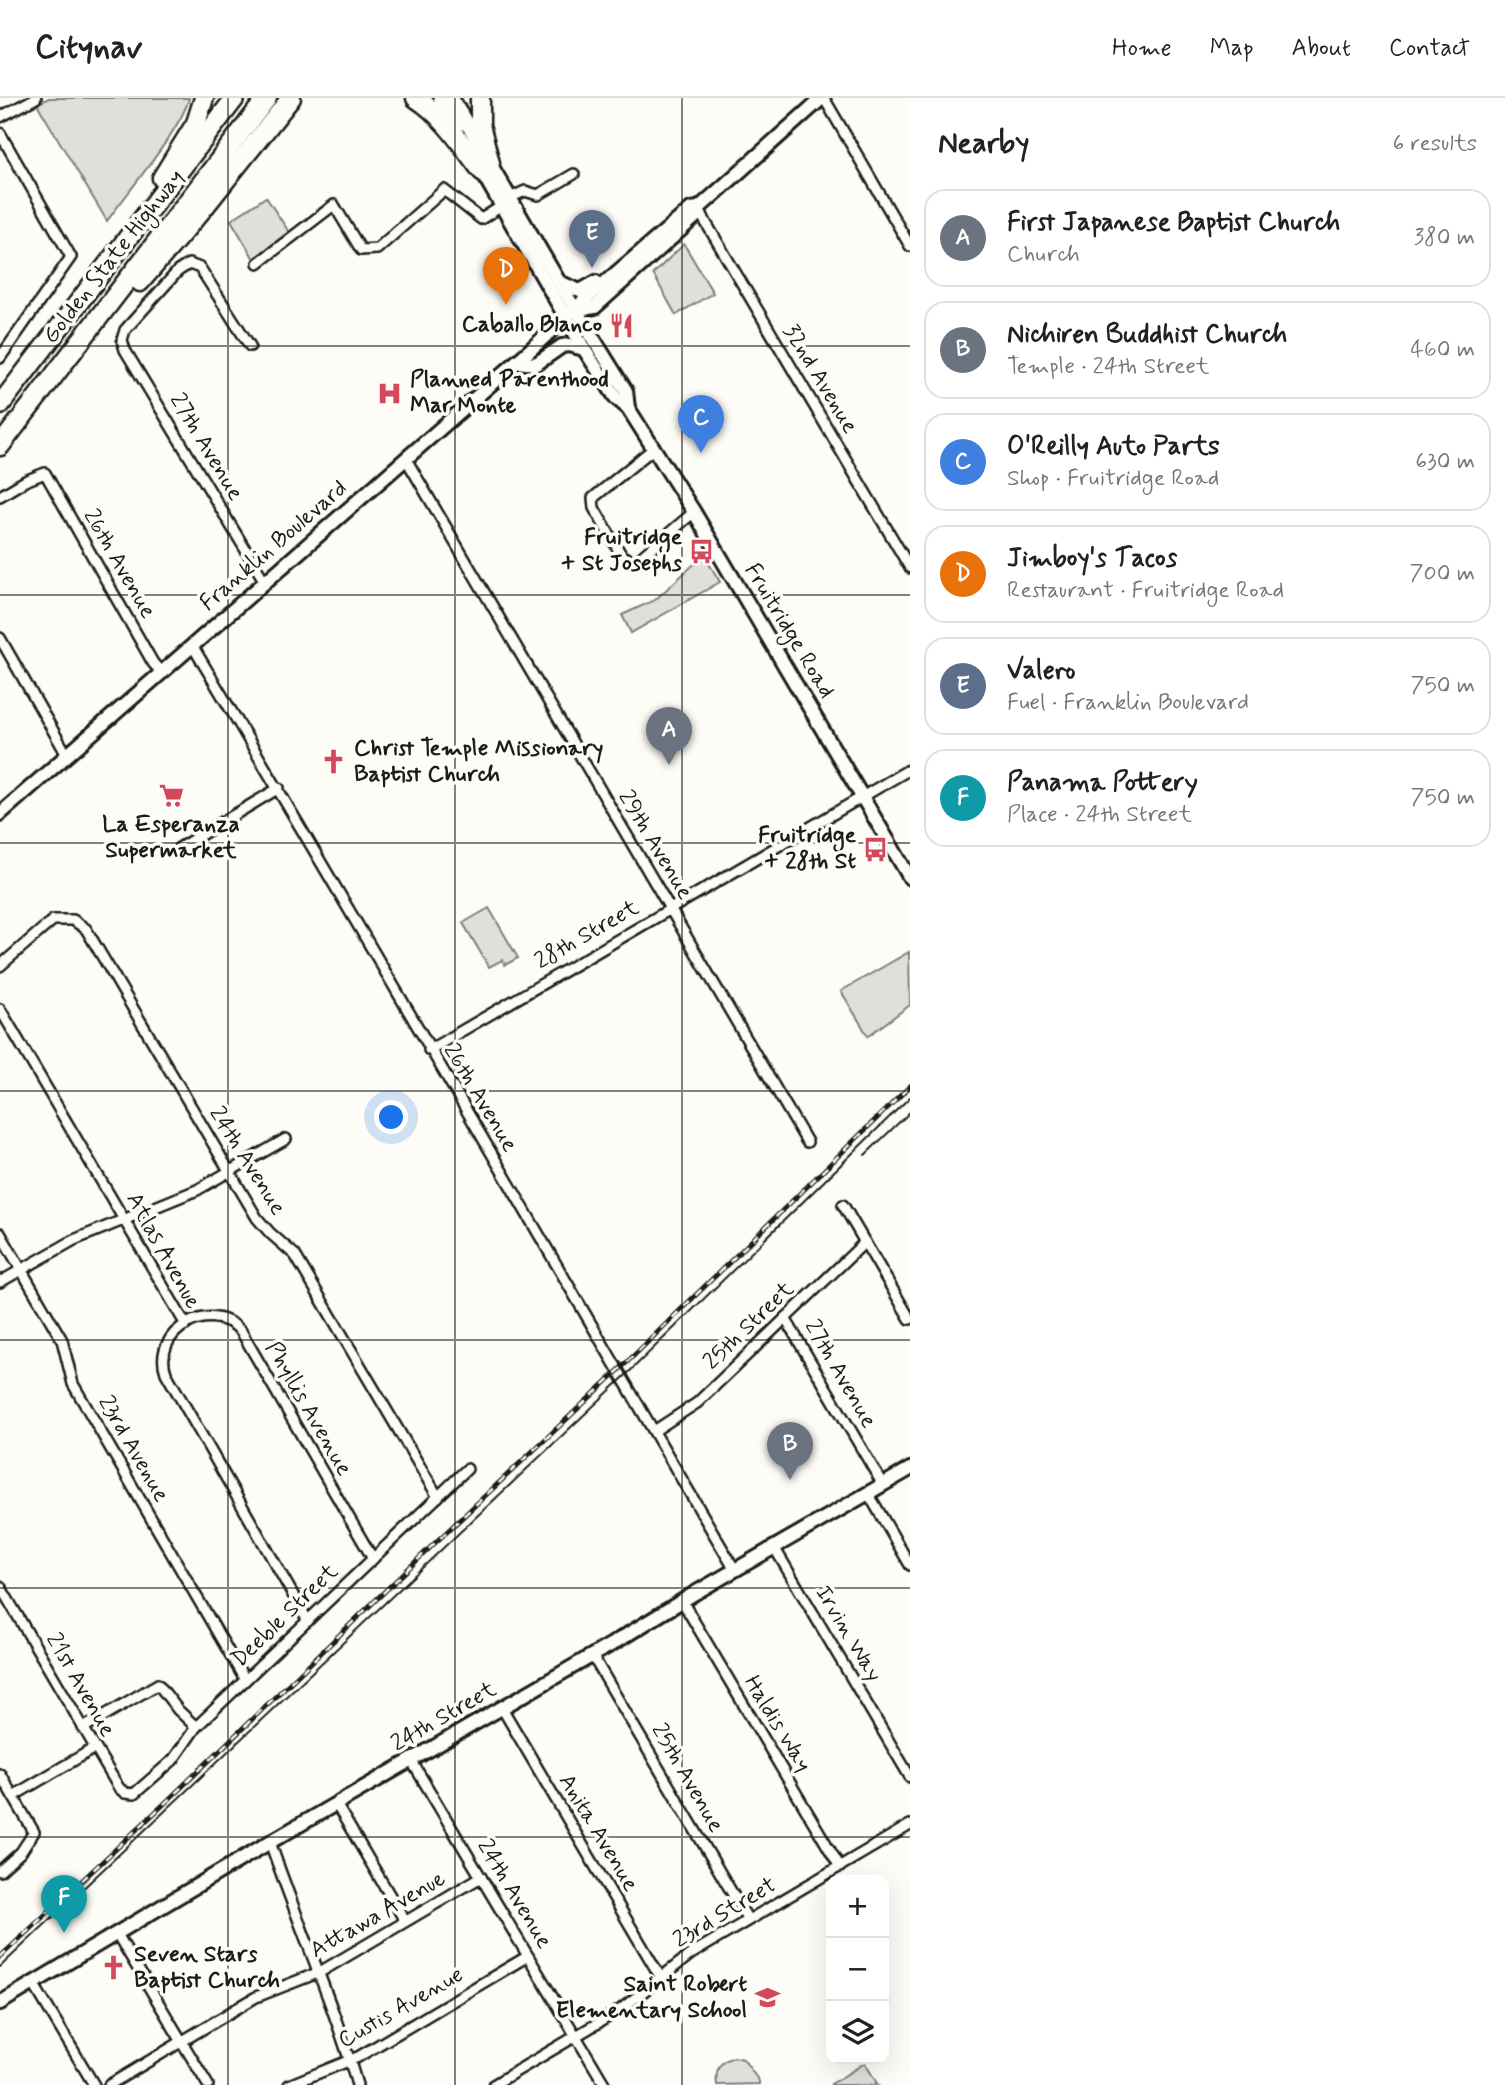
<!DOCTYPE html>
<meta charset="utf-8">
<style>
body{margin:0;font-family:Mynerve,sans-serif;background:#f6f6f6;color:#222}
.controls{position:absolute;right:21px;bottom:21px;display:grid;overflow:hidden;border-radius:14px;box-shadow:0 7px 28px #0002}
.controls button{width:63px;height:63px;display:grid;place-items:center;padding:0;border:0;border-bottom:2px solid #e0e0e0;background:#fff;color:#222;font:35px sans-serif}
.you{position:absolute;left:392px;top:1020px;width:24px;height:24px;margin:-18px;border:5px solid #fff;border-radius:50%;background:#1a73e8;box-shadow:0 0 0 10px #1a73e833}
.badge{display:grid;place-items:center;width:46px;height:46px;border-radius:50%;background:#d1495b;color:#fff;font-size:23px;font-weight:700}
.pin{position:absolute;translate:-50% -58px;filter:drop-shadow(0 2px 4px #0008)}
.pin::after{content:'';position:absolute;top:37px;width:24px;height:21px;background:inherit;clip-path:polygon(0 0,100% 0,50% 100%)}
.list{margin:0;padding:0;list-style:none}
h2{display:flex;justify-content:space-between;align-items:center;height:91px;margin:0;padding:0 28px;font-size:30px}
h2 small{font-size:23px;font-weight:400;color:#767676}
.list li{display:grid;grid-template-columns:46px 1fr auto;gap:21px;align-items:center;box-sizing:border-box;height:98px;margin:0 14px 14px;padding:0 14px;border:2px solid #e0e0e0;border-radius:21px}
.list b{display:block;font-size:26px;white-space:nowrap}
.list p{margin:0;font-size:23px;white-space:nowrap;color:#767676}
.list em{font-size:23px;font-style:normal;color:#767676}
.icon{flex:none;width:38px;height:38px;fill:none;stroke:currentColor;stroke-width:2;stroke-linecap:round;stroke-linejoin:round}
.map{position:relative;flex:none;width:910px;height:1987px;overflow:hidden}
header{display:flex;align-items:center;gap:42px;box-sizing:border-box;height:98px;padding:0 35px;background:#fff;border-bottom:2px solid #e0e0e0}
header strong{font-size:33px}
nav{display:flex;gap:38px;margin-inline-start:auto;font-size:24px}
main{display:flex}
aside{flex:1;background:#fff}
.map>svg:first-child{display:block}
.green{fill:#e0dfdb;stroke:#7e7e7c;stroke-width:2}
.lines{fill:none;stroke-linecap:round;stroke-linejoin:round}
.street-casing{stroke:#1c1c1c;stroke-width:14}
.secondary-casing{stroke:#1c1c1c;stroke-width:18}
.highway-casing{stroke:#1c1c1c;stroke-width:23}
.street{stroke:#fdfcf7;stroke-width:9}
.secondary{stroke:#fdfcf7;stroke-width:12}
.highway{stroke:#fdfcf7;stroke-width:18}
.tram{stroke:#1c1c1c;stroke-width:2}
.rail-casing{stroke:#1c1c1c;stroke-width:5}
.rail{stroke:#fdfcf7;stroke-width:2.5;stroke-dasharray:8;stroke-linecap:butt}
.grid{fill:none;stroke:#1c1c1c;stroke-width:2;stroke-opacity:0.55}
.labels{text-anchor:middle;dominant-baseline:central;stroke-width:7;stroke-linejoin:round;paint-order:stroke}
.street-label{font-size:23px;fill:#1c1c1c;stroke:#fdfcf7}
.poi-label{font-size:23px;font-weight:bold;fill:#1c1c1c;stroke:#fdfcf7;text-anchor:end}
</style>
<header>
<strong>Citynav</strong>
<nav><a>Home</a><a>Map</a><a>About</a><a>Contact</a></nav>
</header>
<main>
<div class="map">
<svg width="910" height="1987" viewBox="0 0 910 1987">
<rect width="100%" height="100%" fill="#fdfcf7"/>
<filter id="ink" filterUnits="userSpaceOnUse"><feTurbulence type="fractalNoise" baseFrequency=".0143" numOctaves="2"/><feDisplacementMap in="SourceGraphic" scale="14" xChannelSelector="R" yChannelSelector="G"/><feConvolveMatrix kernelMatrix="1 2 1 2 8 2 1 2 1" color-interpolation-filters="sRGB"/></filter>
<g filter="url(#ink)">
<g class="green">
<path d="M49,0H189C182,30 127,95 107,123L37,6Z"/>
<polygon points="266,99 289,134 254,161 231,122"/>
<polygon points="684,146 713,195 676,217 653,176"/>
<polygon points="704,457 720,484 631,535 622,517 655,502"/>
<polygon points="489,810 518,860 505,867 502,862 489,869 463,825"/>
<polygon points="909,854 910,907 868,938 841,893"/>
<path d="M734,1959L743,1961L759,1983V1986L717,1987C715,1972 719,1963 734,1959Z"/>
<polygon points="865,1965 878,1987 831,1987 831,1986"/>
</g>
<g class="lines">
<defs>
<g id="street">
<polyline points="824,0 910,148"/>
<polyline points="0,19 36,0"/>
<polyline points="0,35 71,159 0,260"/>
<polyline points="510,100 525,93 538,97 574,76"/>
<polyline points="699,110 705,123 910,470"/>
<polyline points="258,165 334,107 361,152 377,151 444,92 481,121 502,108"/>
<polyline points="250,248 200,170 189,166 178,173 125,232 122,242 125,252 265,484"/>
<polyline points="654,350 593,400 594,410 622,458 633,463 640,460 694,414"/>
<polyline points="406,361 807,1044"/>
<polyline points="0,398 25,383 45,375 153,565 161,574"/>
<polyline points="0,540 67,657"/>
<path d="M192,547C376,854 554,1164 735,1472"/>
<polyline points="179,750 279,690"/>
<polyline points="0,868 53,822 73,822 86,831 257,1120 270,1135 295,1157 438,1399"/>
<polyline points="0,911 186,1227"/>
<polyline points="429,952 910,671"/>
<polyline points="843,1107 910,1221"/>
<polyline points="0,1135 62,1242 73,1286 245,1582"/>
<polyline points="0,1184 74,1142 197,1092 286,1041"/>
<polyline points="785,1220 883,1387"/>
<polyline points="654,1333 697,1305 865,1144"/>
<polyline points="868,1395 910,1467"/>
<polyline points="774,1449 910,1679"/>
<polyline points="0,1488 119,1690 125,1695 134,1696 173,1662 196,1629 467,1371"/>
<polyline points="682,1503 840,1769"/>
<path d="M308,1523L166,1275C151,1233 211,1200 241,1233L373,1461"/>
<polyline points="592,1557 748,1822"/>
<polyline points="502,1610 661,1880"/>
<polyline points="83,1630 158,1586 178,1612 196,1629"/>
<polyline points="411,1662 605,1987"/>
<polyline points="0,1676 34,1734 21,1754 0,1773"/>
<polyline points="13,1698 95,1650"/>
<polyline points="336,1706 405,1823"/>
<path d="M270,1744C298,1826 333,1904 357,1987"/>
<polyline points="117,1836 208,1987"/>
<polyline points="33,1885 94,1987"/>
<polyline points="109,1987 256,1899 320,1874 481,1779"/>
<polyline points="289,1987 358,1959 528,1858"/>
<polyline points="493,1987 620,1912 691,1856 910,1727"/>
</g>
<g id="secondary">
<polyline points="440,0 457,30"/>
<polyline points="452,0 570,203 626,293 628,310"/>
<polyline points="478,67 584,251 616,300 628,310 694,414 910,780"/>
<polyline points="559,184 580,193 596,184"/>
<polyline points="576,212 595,209 696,118 699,110 822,0"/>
<polyline points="516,264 536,266 562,248 569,247 584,251"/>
<polyline points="0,716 529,253 587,200 691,111 699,110"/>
<polyline points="0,1905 270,1744 612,1546 695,1495 910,1371"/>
</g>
<g id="highway">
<path d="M416,0C444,18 462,47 482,73"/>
<polyline points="480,0 480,27 490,65"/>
<polyline points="162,80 196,25 204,0"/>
<polyline points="140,184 201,113 291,0"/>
<polyline points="0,307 235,0"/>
<polyline points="0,348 267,0"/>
</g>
</defs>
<use href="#street" class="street-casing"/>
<use href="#secondary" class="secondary-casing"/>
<use href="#highway" class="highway-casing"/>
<use href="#street" class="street"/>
<use href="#secondary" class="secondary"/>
<use href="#highway" class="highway"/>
<g class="tram">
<polyline points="865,1057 910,1014"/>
<polyline points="0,1869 623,1280 910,999"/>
</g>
<defs>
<polyline id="rail" points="0,1859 163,1707 437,1443 619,1272 910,988"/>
</defs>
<use href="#rail" class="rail-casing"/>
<use href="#rail" class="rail"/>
</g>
</g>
<path class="grid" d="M228,0V1987M455,0V1987M682,0V1987M0,248H910M0,497H910M0,745H910M0,993H910M0,1242H910M0,1490H910M0,1739H910"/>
<defs>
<symbol id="restaurant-bare" viewBox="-9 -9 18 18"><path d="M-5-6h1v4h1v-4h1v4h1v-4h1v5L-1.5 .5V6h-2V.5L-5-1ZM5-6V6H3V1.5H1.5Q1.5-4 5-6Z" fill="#d1495b" stroke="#fdfcf7" stroke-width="2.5" paint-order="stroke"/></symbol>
<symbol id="hospital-bare" viewBox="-9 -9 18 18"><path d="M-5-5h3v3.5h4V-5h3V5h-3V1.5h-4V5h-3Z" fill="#d1495b" stroke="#fdfcf7" stroke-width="2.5" paint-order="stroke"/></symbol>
<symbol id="bus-bare" viewBox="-9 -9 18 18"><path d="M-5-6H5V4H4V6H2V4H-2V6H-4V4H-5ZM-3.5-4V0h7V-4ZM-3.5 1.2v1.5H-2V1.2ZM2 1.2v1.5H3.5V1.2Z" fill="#d1495b" stroke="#fdfcf7" stroke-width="2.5" paint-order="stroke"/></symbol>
<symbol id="church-bare" viewBox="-9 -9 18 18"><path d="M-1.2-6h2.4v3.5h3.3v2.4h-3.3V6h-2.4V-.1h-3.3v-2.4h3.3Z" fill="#d1495b" stroke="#fdfcf7" stroke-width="2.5" paint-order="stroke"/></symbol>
<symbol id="supermarket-bare" viewBox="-9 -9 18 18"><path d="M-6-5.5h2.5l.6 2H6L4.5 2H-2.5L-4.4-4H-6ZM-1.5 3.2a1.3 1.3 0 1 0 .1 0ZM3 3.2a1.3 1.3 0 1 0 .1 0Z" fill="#d1495b" stroke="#fdfcf7" stroke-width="2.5" paint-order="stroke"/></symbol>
<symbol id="school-bare" viewBox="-9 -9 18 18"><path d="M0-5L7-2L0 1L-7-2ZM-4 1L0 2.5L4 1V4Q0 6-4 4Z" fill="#d1495b" stroke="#fdfcf7" stroke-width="2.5" paint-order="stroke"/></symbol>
</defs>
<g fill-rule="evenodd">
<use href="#restaurant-bare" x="604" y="210" width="35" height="35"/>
<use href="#hospital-bare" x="372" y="278" width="35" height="35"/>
<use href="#bus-bare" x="684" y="436" width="35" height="35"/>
<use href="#church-bare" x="316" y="646" width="35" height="35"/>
<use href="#supermarket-bare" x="154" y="680" width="35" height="35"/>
<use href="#bus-bare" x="858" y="734" width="35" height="35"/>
<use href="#church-bare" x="96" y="1852" width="35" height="35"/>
<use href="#school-bare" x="750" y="1882" width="35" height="35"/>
</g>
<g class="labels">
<g class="street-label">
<text transform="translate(114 159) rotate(-52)">Golden State Highway</text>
<text transform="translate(820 281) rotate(59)">32nd Avenue</text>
<text transform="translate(206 349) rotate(59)">27th Avenue</text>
<text transform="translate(274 448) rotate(-41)">Franklin Boulevard</text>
<text transform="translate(119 466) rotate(60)">26th Avenue</text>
<text transform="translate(789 533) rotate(59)">Fruitridge Road</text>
<text transform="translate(655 747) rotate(59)">29th Avenue</text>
<text transform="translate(587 837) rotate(-30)">28th Street</text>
<text transform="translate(480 1000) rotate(59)">26th Avenue</text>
<text transform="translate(247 1063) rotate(58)">24th Avenue</text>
<text transform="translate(163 1153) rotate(61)">Atlas Avenue</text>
<text transform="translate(749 1228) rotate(-44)">25th Street</text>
<text transform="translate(840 1276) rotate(60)">27th Avenue</text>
<text transform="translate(308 1311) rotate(60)">Phyllis Avenue</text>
<text transform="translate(133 1351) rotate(60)">23rd Avenue</text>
<text transform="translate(285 1518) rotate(-44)">Deeble Street</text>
<text transform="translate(848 1536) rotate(59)">Irvin Way</text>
<text transform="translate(80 1587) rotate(60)">21st Avenue</text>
<text transform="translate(444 1619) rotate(-30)">24th Street</text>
<text transform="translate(777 1626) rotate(59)">Haldis Way</text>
<text transform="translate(687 1680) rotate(60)">25th Avenue</text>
<text transform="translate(598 1735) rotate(59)">Anita Avenue</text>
<text transform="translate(514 1796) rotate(59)">24th Avenue</text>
<text transform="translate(725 1815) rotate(-31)">23rd Street</text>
<text transform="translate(378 1817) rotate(-30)">Attawa Avenue</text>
<text transform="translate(401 1910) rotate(-30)">Custis Avenue</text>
</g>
<g class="poi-label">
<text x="602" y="227">Caballo Blanco</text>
<text x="410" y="282" text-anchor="start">Planned Parenthood<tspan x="410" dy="26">Mar Monte</tspan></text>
<text x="682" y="440">Fruitridge<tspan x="682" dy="26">+ St Josephs</tspan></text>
<text x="354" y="651" text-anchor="start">Christ Temple Missionary<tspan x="354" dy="26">Baptist Church</tspan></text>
<text x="171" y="727" text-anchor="middle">La Esperanza<tspan x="171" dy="26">Supermarket</tspan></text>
<text x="856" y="738">Fruitridge<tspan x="856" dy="26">+ 28th St</tspan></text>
<text x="134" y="1857" text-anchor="start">Seven Stars<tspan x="134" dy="26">Baptist Church</tspan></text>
<text x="747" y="1887">Saint Robert<tspan x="747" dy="26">Elementary School</tspan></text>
</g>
</g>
</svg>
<div class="controls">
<button>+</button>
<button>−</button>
<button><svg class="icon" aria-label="layers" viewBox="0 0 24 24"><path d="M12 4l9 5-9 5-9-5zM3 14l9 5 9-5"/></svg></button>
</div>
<div class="you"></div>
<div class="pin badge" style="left:669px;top:667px;background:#6b7280">A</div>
<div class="pin badge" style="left:790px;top:1382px;background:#6b7280">B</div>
<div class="pin badge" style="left:701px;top:355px;background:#3f7fe0">C</div>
<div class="pin badge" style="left:506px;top:207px;background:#e8710a">D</div>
<div class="pin badge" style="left:592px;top:170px;background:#5c6f8a">E</div>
<div class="pin badge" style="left:64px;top:1835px;background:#0f9aa8">F</div>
</div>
<aside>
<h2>Nearby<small>6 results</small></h2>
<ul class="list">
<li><span class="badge" style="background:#6b7280">A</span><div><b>First Japanese Baptist Church</b><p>Church</p></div><em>380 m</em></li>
<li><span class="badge" style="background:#6b7280">B</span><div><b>Nichiren Buddhist Church</b><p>Temple · 24th Street</p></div><em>460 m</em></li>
<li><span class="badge" style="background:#3f7fe0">C</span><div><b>O'Reilly Auto Parts</b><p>Shop · Fruitridge Road</p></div><em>630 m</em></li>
<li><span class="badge" style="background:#e8710a">D</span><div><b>Jimboy's Tacos</b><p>Restaurant · Fruitridge Road</p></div><em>700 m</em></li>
<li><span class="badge" style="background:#5c6f8a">E</span><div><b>Valero</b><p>Fuel · Franklin Boulevard</p></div><em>750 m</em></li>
<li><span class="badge" style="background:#0f9aa8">F</span><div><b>Panama Pottery</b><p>Place · 24th Street</p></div><em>750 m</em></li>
</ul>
</aside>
</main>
